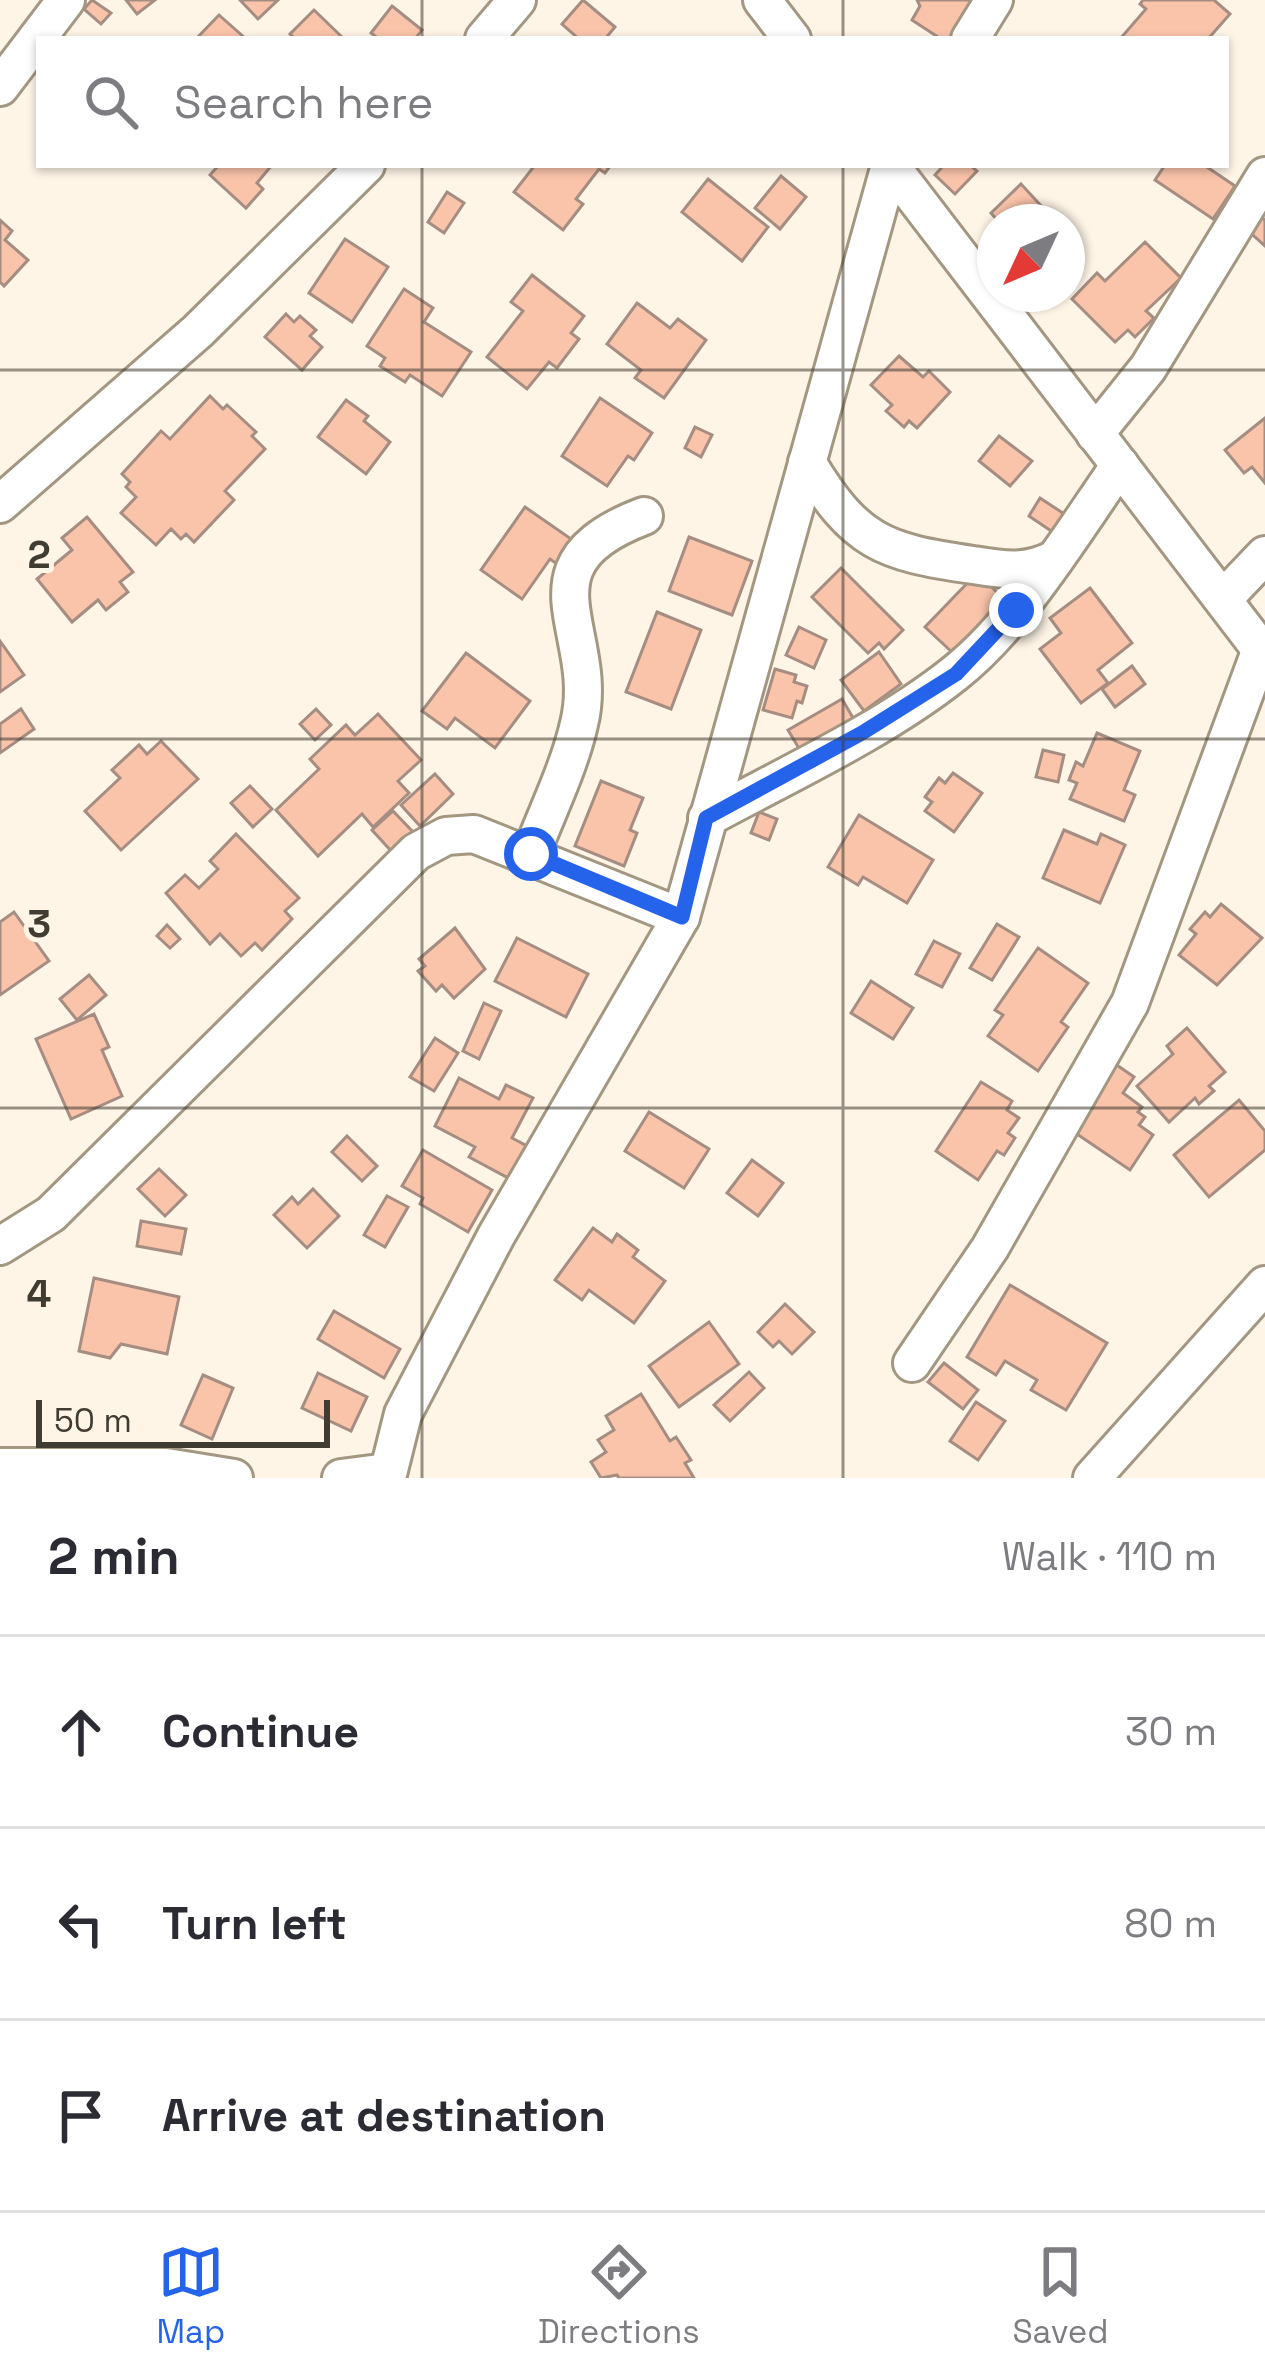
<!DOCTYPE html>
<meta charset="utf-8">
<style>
body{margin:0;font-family:"Space Grotesk",sans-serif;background:#f7f7f7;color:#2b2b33}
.compass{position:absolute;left:977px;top:204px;width:108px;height:108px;border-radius:50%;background:#fff;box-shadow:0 3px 9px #0004;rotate:226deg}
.scale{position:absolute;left:36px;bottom:30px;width:294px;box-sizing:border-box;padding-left:12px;border:6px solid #413c32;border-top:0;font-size:33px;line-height:42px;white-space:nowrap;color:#413c32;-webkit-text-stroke:9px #fef5e7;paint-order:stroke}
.stop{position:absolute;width:36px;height:36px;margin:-27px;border:9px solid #2563eb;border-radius:50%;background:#fff}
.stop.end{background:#2563eb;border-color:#fff;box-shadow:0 3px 12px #0008}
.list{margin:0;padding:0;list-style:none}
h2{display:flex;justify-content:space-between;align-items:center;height:156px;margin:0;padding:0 48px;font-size:51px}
h2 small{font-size:39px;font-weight:400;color:#7c7c81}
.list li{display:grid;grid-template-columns:78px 1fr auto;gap:36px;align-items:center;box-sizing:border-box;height:192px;padding:0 48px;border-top:3px solid #e1e1e2}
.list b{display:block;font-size:45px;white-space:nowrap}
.list em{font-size:39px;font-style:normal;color:#7c7c81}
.icon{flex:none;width:66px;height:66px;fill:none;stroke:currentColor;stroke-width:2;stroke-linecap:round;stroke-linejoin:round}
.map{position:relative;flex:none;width:1265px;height:1478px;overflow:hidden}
.search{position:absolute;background:#fff;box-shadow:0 3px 9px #0004;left:36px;right:36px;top:36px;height:132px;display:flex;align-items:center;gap:30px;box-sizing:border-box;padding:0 42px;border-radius:0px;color:#7c7c81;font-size:45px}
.sheet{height:732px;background:#fff}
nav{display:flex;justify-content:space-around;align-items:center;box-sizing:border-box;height:168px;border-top:3px solid #e1e1e2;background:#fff;font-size:33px;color:#7c7c81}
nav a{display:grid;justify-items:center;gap:6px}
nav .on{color:#2563eb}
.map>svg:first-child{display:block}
.building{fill:#fac4ab;stroke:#a68d81;stroke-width:3}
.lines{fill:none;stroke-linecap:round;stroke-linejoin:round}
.street-casing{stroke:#a49781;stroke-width:42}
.street{stroke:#fff;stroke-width:36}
.route{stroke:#2563eb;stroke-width:15}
.grid{fill:none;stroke:#413c32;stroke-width:3;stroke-opacity:0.55}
.grid-label{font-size:39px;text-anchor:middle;font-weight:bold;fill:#413c32;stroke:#fef5e7;stroke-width:10;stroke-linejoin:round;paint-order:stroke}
</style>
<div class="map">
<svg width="1265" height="1478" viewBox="0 0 1265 1478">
<rect width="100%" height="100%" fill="#fef5e7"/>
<g class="building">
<polygon points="92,0 111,13 101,24 84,9"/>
<polygon points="126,0 155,0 137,14"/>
<polygon points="240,0 278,0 258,19"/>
<polygon points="583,0 615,27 605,39 579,39 562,24"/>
<polygon points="917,0 975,0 949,39 941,39 912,20 920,6"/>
<polygon points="1143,0 1214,0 1230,14 1208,39 1120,39 1146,9 1140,4"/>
<polygon points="392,6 422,30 415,39 379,39 371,33"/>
<polygon points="314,10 344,39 295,39 290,34"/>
<polygon points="219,15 246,39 196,39"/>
<polygon points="219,165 272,165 257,183 263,189 246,208 210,175"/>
<polygon points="535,165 611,165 605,173 599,169 576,199 583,204 563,230 514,192"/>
<polygon points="944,165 970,165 977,171 955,194 935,175"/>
<polygon points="1165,165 1204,165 1235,186 1213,219 1155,180"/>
<polygon points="781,176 806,197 780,229 755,208"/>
<polygon points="708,179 768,227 742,261 682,212"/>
<polygon points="1021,184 1056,222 999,222 991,213"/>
<polygon points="447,192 464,203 444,233 428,222"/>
<polygon points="1255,212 1265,220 1265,246 1243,226"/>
<polygon points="0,220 12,231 5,240 28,260 4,286 0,282"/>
<polygon points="345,239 388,267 352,322 309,293"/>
<polygon points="1145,242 1181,278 1146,311 1154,318 1135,337 1128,330 1115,342 1072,299 1097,273 1105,281"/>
<polygon points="532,275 584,316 571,333 579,339 557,368 549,362 527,389 487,357 523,311 511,302"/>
<polygon points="404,289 433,308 424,322 471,352 442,396 410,375 405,382 380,366 385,358 367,346"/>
<polygon points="637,303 670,328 678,319 706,340 664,398 635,378 641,370 607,344"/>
<polygon points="286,314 294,322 300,316 316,330 310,336 322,347 302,370 265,337"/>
<polygon points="899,356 923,377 929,371 950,392 917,428 909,421 904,427 886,411 892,405 871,385"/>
<polygon points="210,396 223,409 227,405 256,432 252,436 265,449 225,491 234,500 194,542 186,534 181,539 171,529 156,545 121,513 136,497 126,487 130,482 122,474 161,431 170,439"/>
<polygon points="600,398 652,433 634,460 628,456 607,486 562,456"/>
<polygon points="346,400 368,416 364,421 390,442 366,474 318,437"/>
<polygon points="1265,418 1265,483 1252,467 1244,473 1225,450"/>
<polygon points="695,427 712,435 701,457 685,448"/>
<polygon points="999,436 1032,461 1010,486 979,461"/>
<polygon points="1040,498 1072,519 1060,537 1029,516"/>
<polygon points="525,507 574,541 557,564 550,559 522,599 481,570"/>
<polygon points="87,517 133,572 120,582 128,592 106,610 98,600 72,622 37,579 72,550 62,538"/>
<polygon points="689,537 752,561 732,615 669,591"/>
<polygon points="841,568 903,630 884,649 879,643 868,653 812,597"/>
<polygon points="977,573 1006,601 954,654 925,627"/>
<polygon points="1090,588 1132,643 1098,670 1108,683 1081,703 1040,649 1061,633 1050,618"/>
<polygon points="657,612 701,630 671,709 626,692"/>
<polygon points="799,627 826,640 814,668 786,655"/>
<polygon points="0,641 24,675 0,692"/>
<polygon points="879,652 901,684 864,711 841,680"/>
<polygon points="466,653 530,701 495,748 455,718 447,729 422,711"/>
<polygon points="1132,666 1145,684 1115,707 1102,689"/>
<polygon points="775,669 796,675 794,682 807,686 802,703 797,701 792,718 763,710"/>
<polygon points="842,699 856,723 803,755 788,730"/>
<polygon points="21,709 34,729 0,753 0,724"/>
<polygon points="316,709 331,725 315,740 300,724"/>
<polygon points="378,714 421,760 398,781 409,793 373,827 362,814 318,856 276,810 319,769 310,759 346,725 355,735"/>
<polygon points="1097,733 1140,751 1124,790 1135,795 1124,821 1070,799 1077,783 1069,780 1076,762 1083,766"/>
<polygon points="161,741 198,779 121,850 85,811 120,778 112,770 139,745 147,754"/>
<polygon points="1043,750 1064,755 1058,782 1036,777"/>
<polygon points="953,773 982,793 954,832 925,811 932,802 925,797 939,778 945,783"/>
<polygon points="435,774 453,794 420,826 401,805"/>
<polygon points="601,781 643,798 630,830 637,833 624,866 575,846"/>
<polygon points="250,786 272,809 253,827 231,803"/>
<polygon points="393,811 415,834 394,854 372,830"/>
<polygon points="759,812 777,819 769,840 751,833"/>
<polygon points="859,815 933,860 907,903 863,877 858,885 828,867"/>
<polygon points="1064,830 1097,844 1101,834 1125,845 1100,903 1043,878"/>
<polygon points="236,834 299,898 285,911 292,919 262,950 255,943 241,956 220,934 210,944 166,893 185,875 199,888 218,869 210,861"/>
<polygon points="1221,904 1262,938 1217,985 1179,955 1196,934 1190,929 1205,912 1210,917"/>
<polygon points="14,912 49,961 0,995 0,922"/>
<polygon points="997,924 1019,937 992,980 970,968"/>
<polygon points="167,925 180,939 170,948 157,936"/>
<polygon points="455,928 485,969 454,998 442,985 436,991 418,971 425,966 419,959"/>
<polygon points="517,938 588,974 566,1017 495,981"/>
<polygon points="934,941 960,954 942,987 916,974"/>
<polygon points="1038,948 1088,983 1061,1022 1068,1027 1038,1071 988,1036 1003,1015 995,1010"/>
<polygon points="89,975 106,995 77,1020 60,999"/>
<polygon points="871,981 913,1008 893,1039 851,1013"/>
<polygon points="484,1003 501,1011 479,1059 463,1051"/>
<polygon points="94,1014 109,1047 102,1050 122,1096 71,1119 36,1039"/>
<polygon points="1187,1028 1225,1072 1209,1086 1214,1091 1199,1104 1195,1098 1169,1122 1137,1086 1173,1054 1167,1046"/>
<polygon points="435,1038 458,1053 434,1091 410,1077"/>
<polygon points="1111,1061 1134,1077 1123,1093 1142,1107 1138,1112 1145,1117 1139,1125 1153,1135 1130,1170 1071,1130"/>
<polygon points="459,1078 499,1099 506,1085 533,1098 512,1138 527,1146 510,1179 469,1157 475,1147 435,1126"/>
<polygon points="981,1082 1012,1101 1007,1110 1019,1118 1008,1133 1015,1138 1004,1155 997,1151 978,1180 936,1151"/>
<polygon points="1239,1100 1265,1131 1265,1150 1209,1197 1174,1155"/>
<polygon points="649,1112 709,1149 684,1188 625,1151"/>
<polygon points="347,1136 377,1166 362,1181 332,1152"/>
<polygon points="423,1150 492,1190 468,1232 420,1204 423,1198 402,1186"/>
<polygon points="752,1160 783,1183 758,1216 727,1193"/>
<polygon points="159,1169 186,1195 165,1216 138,1189"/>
<polygon points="313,1189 339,1216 307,1248 274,1215 292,1197 298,1204"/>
<polygon points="387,1196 408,1207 385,1247 364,1235"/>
<polygon points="141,1221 186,1229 181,1254 137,1246"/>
<polygon points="593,1228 612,1242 617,1234 638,1250 633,1257 665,1281 634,1323 589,1290 582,1300 555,1280"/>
<polygon points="94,1278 179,1297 167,1354 121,1344 110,1358 79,1351"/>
<polygon points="1010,1285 1107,1343 1066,1410 1031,1390 1037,1380 1005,1361 996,1375 967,1357"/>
<polygon points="785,1304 814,1332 792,1354 779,1341 773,1347 758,1332"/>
<polygon points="334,1311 400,1349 384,1378 318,1339"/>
<polygon points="709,1322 739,1364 679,1407 649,1366"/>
<polygon points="944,1363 978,1390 963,1409 928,1382"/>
<polygon points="749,1372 764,1388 730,1421 714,1405"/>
<polygon points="318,1373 367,1397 351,1431 302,1408"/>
<polygon points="203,1375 233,1388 212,1439 181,1425"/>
<polygon points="641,1394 670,1441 676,1437 691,1460 685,1463 694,1478 619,1478 617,1475 601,1478 591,1462 606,1452 598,1440 614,1430 606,1416"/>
<polygon points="976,1402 1005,1421 978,1460 950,1441"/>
</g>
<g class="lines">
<defs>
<g id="street">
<polyline points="762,0 792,39"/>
<polyline points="484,39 517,0"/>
<polyline points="970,39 994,0"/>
<polyline points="0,87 66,0"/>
<polyline points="890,165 1265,655"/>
<polyline points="1095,434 1148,368 1265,176"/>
<path d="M807,462C855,542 882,552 973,565C1004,570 1026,574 1055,559"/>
<polyline points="0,504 198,331 366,165"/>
<polyline points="1223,599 1265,555"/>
<path d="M707,818C788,774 882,731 954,674C1018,624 1073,532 1120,465"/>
<path d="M531,854C547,812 569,768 579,724C602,632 512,566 644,516"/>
<polyline points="0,1246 51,1214 416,852 446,836 474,834 681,917"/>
<polyline points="912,1363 990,1248 1130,1003 1261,649"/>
<polyline points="0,1467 166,1467 234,1478"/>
<polyline points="341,1478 387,1472"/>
<polyline points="387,1478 403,1414 496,1236 681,917 890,165"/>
<polyline points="1092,1478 1265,1285"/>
</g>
</defs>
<use href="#street" class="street-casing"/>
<use href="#street" class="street"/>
</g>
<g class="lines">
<polyline class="route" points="531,854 682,917 706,818 862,733 956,674 1016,610"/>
</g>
<path class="grid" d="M422,0V39M843,0V39M422,165V1478M843,165V1478M0,370H1265M0,739H1265M0,1108H1265"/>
<g class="grid-label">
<text x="39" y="568">2</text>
<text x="39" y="937">3</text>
<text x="39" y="1307">4</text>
</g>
</svg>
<svg class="compass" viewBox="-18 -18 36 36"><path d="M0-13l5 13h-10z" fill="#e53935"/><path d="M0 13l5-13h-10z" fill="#7c7c81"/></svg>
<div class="scale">50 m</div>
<div class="stop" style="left:531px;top:854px"></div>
<div class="stop end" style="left:1016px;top:610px"></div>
<div class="search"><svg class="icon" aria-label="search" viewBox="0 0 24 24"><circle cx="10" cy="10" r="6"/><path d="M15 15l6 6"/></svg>Search here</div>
</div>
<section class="sheet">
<h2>2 min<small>Walk · 110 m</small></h2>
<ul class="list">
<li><svg class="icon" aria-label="ahead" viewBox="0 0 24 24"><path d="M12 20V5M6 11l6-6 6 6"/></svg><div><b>Continue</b></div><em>30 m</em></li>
<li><svg class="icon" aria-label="left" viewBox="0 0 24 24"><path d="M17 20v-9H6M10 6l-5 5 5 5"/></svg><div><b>Turn left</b></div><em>80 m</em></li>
<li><svg class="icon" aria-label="arrive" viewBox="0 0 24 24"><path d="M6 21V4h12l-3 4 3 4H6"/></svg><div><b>Arrive at destination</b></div></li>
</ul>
</section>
<nav>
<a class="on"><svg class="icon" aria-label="map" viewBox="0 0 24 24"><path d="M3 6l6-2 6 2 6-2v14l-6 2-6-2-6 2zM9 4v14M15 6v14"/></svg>Map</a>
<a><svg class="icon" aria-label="directions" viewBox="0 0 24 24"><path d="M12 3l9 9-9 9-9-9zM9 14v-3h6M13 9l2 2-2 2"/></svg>Directions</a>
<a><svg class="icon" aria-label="saved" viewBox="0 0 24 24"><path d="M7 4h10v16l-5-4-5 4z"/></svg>Saved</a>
</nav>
